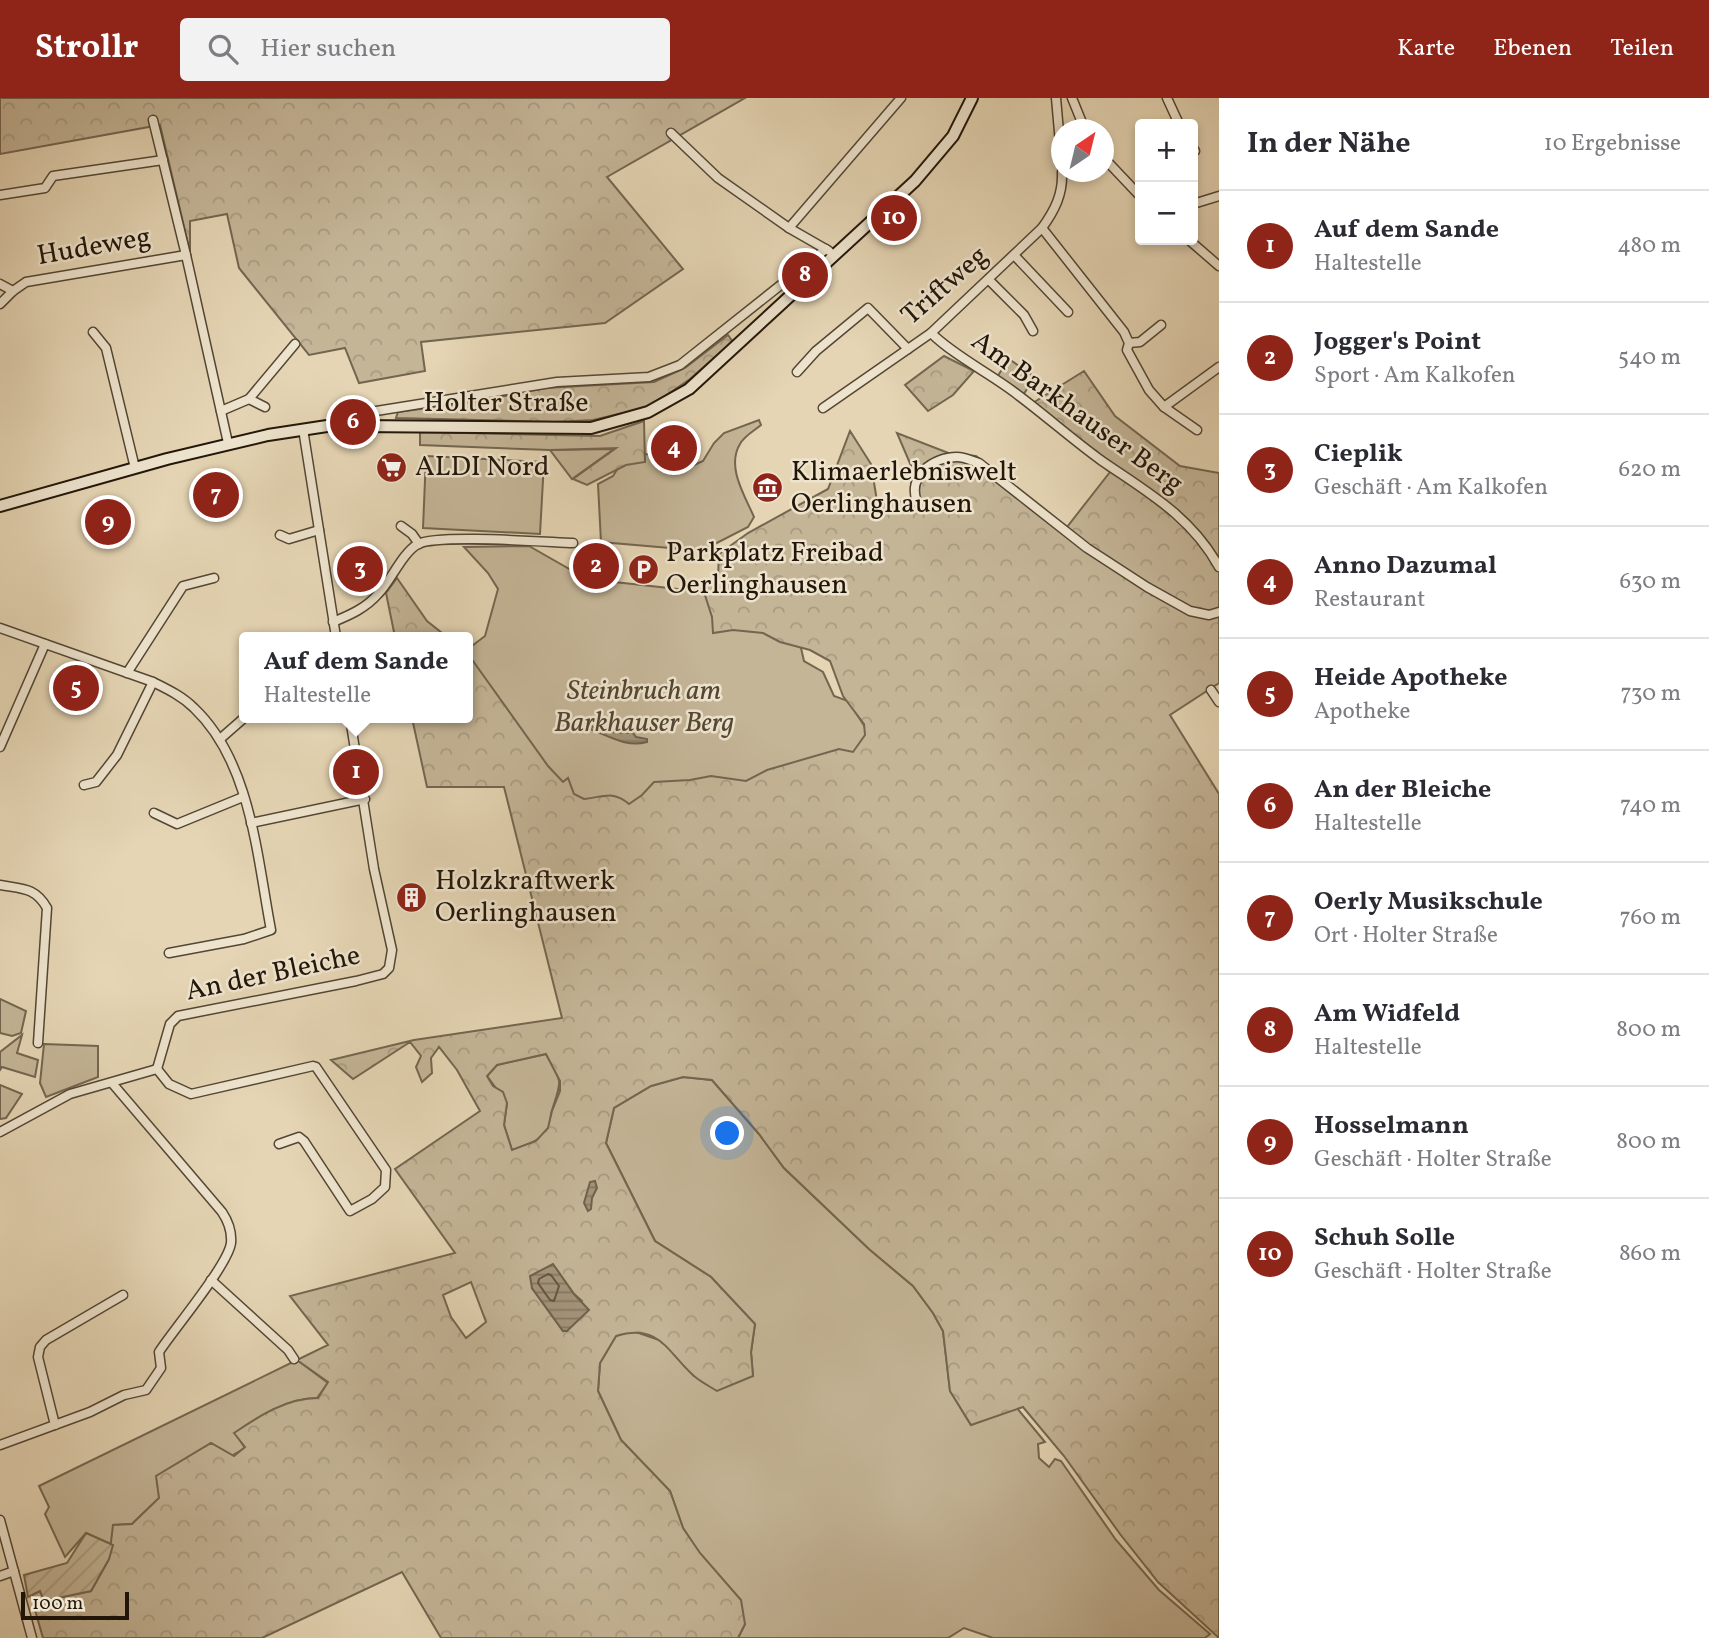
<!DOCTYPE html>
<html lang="de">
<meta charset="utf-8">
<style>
body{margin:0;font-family:Vollkorn,serif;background:#f2f2f3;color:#2b2b33}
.controls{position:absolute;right:21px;top:21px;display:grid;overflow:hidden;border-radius:7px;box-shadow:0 4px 10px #0003}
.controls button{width:63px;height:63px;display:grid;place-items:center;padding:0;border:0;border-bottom:2px solid #e1e1e2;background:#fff;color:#2b2b33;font:35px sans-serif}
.compass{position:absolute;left:1051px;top:21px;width:63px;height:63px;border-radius:50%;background:#fff;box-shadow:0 4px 10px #0003;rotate:35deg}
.scale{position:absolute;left:21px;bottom:18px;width:108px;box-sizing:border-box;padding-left:7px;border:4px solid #221609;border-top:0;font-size:19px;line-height:24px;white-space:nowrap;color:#221609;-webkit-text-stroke:5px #eee4ce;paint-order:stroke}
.you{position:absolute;left:728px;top:1036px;width:24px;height:24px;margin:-18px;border:5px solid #fff;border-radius:50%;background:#1a73e8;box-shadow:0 0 0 10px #1a73e833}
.badge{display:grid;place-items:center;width:46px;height:46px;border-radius:50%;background:#8f2418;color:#fff;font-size:23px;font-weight:700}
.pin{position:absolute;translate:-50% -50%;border:4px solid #fff;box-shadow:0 2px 7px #0006}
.popup{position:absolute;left:239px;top:534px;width:234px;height:91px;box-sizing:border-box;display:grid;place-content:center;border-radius:7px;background:#fff;filter:drop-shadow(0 2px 5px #0005);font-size:23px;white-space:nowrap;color:#7c7c81}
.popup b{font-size:26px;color:#2b2b33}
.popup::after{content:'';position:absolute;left:50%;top:100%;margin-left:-14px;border:14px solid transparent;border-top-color:#fff}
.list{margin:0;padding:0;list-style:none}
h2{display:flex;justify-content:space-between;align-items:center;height:91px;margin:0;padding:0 28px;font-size:30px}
h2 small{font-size:23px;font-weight:400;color:#7c7c81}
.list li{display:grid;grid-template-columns:46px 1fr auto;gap:21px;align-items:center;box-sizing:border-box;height:112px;padding:0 28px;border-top:2px solid #e1e1e2}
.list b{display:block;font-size:26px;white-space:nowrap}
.list p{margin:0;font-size:23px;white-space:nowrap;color:#7c7c81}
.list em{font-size:23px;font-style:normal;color:#7c7c81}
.icon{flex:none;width:38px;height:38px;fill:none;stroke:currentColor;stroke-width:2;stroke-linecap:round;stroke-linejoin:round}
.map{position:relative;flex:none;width:1219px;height:1540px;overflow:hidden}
header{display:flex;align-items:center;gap:42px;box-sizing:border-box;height:98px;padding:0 35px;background:#8f2418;color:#fff}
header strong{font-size:33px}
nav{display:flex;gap:38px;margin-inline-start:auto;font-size:24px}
.search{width:490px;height:63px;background:#f2f2f3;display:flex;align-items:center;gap:18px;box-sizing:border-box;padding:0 24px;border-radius:7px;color:#7c7c81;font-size:26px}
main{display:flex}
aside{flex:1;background:#fff}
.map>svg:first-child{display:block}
.green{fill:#c4b597;stroke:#736650;stroke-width:2}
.forest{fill:url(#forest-crowns);stroke:#736650;stroke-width:2;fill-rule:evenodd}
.garden{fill:url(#garden-furrows);stroke:#736650;stroke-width:2}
.water{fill:url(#water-rules);stroke:#6f624d;stroke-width:2}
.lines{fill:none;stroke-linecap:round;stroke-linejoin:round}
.shore{stroke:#625542;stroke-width:2}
.street-casing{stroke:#534634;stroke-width:11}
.secondary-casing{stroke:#221609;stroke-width:14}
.street{stroke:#eee4ce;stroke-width:8}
.secondary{stroke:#eee4ce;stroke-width:10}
.labels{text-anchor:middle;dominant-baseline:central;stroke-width:5;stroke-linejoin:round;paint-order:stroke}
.street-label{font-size:28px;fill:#221609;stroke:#eee4ce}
.poi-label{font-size:28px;fill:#221609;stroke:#eee4ce;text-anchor:start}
.park-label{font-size:28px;font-style:italic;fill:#534634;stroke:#eee4ce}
</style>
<header>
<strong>Strollr</strong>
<div class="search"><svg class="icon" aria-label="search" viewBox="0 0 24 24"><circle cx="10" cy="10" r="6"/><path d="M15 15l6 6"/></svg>Hier suchen</div>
<nav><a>Karte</a><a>Ebenen</a><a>Teilen</a></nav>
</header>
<main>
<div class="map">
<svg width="1219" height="1540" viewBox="0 0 1219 1540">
<defs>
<pattern id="forest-crowns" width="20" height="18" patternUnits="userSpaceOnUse" patternTransform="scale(1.75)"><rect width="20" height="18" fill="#c4b597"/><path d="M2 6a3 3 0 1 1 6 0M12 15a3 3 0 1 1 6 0" fill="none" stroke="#a89b81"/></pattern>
<pattern id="garden-furrows" width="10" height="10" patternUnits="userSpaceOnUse" patternTransform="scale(1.75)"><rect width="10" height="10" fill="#c4b597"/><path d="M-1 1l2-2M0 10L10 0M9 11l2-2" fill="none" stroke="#a89b81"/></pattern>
<pattern id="water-rules" width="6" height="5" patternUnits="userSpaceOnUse" patternTransform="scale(1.75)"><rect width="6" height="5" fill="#a3947a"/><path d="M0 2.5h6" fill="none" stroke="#847862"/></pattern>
</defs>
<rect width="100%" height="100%" fill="#e5d5b4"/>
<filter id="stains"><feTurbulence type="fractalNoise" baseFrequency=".00286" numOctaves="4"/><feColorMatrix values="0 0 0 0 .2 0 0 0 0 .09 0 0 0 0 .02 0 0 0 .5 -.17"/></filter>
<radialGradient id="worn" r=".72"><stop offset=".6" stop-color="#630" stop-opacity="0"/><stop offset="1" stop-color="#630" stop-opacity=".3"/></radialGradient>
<g class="green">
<polygon points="1009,261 1035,279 1023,297 997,279"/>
<path d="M759,322L761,327C754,333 744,338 740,346C726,369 745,398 754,419L748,429L709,449L693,452L601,444L598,386L613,378L628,354L662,358L664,371L692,368L703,363L714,345L724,335Z"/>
<polygon points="614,351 572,381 550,352"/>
<polygon points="426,358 544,364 540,436 423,430"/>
<polygon points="529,448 587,481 687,492 703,491 706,495 804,545 801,550 804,563 823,574 834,598 848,603 869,635 855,666 575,735 468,568 468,551 485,538 498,491 488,475 464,449"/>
<polygon points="0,901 26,913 21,935 12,938 0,935"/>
<polygon points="22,937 17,955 38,962 35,979 2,969 0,972 0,954"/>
<polygon points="44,946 98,948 98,979 46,999 40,985"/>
<path d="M546,956C563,986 562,981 552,1012C550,1017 551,1024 549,1029C543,1043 525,1047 512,1052L504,1027L507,1005L487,978L497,967Z"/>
<polygon points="683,979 712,982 759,1036 784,1070 869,1151 913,1188 933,1215 943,1233 950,1293 971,1327 1016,1309 1045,1344 1038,1346 1039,1360 1049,1369 1055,1361 1061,1363 1116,1442 1159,1492 1210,1536 1205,1540 993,1540 964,1530 948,1540 738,1540 745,1526 683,1430 670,1393 621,1342 598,1293 600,1265 616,1238 633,1233 662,1243 694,1278 753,1278 751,1254 755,1226 711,1179 655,1143 606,1045 614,1010 651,988"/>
<polygon points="0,987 22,996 6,1020 0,1021"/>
<path d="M297,1262L328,1285L317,1300C287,1300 259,1318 235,1335L245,1350L159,1400L132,1426L113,1427V1447L86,1435L65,1459L45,1416L49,1409L39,1388Z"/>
</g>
<g class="forest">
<polygon points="0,0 745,0 607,79 683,171 605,225 421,244 425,273 359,285 345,250 309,257 239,170 227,116 190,123 190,154 160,27 0,56"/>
<polygon points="728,237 733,244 690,281 649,309 593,322 555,324 396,320 398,314 479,303 545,290 654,284 685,270"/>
<polygon points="944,258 974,273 953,297 928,313 905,287"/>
<path d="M1084,273L1115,318L1180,368L1219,375V585L1170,617L1219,696V1540L1158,1484L1120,1436L1064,1358L1023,1309L971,1327L950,1293L943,1233L933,1215L913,1188L869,1151L784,1070L759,1036L712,982L683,979L651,988L614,1010L606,1045L655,1143L711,1179L755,1226L751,1254L753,1278L717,1293C709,1288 701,1284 694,1278C667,1254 660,1225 616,1238L600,1265L598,1293L621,1342L670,1393L683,1430L700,1455L741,1502L745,1526L738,1540H441L402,1474L262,1540H43L31,1498L40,1493L44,1502L91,1493L109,1461L113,1427L132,1426L159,1400L156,1378L211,1345L234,1358L245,1349L234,1335C259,1318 287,1300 318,1300L328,1284L297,1262L328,1247L290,1198L455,1155L395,1071L480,1013L457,972L439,949L431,960L432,975L422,984L416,969L421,958L410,944L353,981L331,962L414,942L562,920L504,689H427L412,620H468V556L548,668L563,684L568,680L574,696L584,701C603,699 613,692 629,706L642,697L654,684L690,682L711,678L746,683L767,672L839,651L853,654L865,637L864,626L843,598L830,563L810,552L780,544L763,535L733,532L713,535L712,519L703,491L718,479L719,456L748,435L828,391L850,333L871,366L877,403L914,404L911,386L915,377L897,335L951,356L976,358L1067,429L1110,374L1028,308ZM546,956L560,983V993L552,1013L548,1030L536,1043L512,1052L504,1027L507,1005L503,994L493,988L487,978L497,967ZM553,1167L574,1196L582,1203L563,1233L532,1190ZM471,1184L486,1224L466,1240L451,1219L443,1197Z"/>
<polygon points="644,323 645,364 626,367 587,387 573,381 616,350 550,352 420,347 420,334 600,338"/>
<polygon points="397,480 427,523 447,539 395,539 386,495"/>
</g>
<polygon class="garden" points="86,1435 113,1447 109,1461 91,1493 44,1503 40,1493 28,1499 24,1477 67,1465"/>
<g class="water">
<path d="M581,620C587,623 590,628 596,631C603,634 624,635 633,635L636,639L647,641V644C625,650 608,637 587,630L581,633L571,632L570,628L576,621Z"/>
<polygon points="595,1083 597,1090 592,1100 591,1111 588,1113 584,1105 590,1084"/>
<polygon points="553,1166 574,1196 589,1212 567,1233 563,1233 532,1190 530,1178"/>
</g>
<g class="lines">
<polygon class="shore" points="548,1176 551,1177 559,1188 554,1203 550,1202 538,1185 539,1181"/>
<defs>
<g id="street">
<polyline points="1056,0 1062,68"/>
<polyline points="1072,0 1085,32"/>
<polyline points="1167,0 1179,26"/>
<polyline points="153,22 186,157 228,345"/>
<polyline points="671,35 718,80 789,130 829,153"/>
<polyline points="1193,50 1195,53"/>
<polyline points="1104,60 1140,98"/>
<polyline points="0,97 45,90 53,78 163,62"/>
<polyline points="1193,106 1219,98"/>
<polyline points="789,130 901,0"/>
<polyline points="1042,130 1124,234 1129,245 1127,252 1149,292 1164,309 1197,332"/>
<polyline points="1189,142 1219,168"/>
<polyline points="1014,157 1068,214"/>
<polyline points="989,182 1024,217 1033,233"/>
<polyline points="0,186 13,193"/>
<polyline points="0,206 13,193 26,184 186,157"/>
<polyline points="93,234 106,250 135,370"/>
<path d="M931,235C957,260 990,275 1018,297C1046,318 1073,342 1102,363C1147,394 1191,418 1219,469"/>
<polyline points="1129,245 1140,244 1161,227"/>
<polyline points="797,274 816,253 868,210 908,251"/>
<polyline points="249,301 265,309"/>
<polyline points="1164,309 1219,269"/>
<path d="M823,310L931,235L1042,130C1055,112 1063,96 1062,74"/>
<polyline points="221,313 249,301 295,246"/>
<polyline points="339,328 339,319 557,284 649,279 680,267 826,151"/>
<polyline points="303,331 336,539"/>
<path d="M917,404C907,378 933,359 957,359C965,359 972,363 979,365L1087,450L1147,489L1190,513L1209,517L1219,514"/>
<polyline points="401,428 412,436 419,446"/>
<polyline points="280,437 289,441 319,432"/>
<path d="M333,524C350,517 366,510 378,496C391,483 402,455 418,446C437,436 545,444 573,445"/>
<path d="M0,530L153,584C167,591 182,598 194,610C251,664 257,759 271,832L244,841L169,855"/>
<polyline points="127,575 183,488 214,480"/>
<polyline points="1211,592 1219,604"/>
<polyline points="220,641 244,620"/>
<polyline points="0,649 45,546"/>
<polyline points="84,687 96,684 117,657 153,584"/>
<polyline points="154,715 177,726 243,699"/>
<polyline points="251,725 365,701"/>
<path d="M0,787C22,791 35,789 47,810L38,945"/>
<polyline points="157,971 170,926 178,918 356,883 383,876 389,870 392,852 374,771 350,620"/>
<polyline points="157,971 169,986 191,996 313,968 316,969 386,1072 385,1089 372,1101 350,1113 304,1043 299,1039 279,1046"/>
<polyline points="0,1034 70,996 157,971"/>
<polyline points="211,1182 288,1252 294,1261"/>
<polyline points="55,1327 38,1259 40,1249 46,1242 123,1197"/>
<path d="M0,1347L90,1314L124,1297L146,1292L161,1270L159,1254C174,1231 228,1167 231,1145C232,1133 228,1123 222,1114L112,985"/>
<polyline points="0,1422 32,1540"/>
<polyline points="0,1478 14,1473"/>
</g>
<polyline id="secondary" points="0,408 167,361 268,337 327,328 354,328 591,330 648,314 689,291 915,83 953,38 972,0"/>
</defs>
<use href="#street" class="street-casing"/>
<use href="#secondary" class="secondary-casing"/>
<use href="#street" class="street"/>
<use href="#secondary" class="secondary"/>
</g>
<defs>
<symbol id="supermarket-disc" viewBox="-11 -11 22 22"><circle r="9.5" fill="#8f2418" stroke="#eee4ce"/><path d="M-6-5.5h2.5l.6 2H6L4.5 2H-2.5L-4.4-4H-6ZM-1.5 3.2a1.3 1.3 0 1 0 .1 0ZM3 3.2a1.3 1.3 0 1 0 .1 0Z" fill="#fff"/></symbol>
<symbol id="museum-disc" viewBox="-11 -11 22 22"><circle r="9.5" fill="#8f2418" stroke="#eee4ce"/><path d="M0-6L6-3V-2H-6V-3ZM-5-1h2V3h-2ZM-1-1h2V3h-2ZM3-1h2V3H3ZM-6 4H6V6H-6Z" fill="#fff"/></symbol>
<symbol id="parking-disc" viewBox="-11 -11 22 22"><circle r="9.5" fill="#8f2418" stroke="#eee4ce"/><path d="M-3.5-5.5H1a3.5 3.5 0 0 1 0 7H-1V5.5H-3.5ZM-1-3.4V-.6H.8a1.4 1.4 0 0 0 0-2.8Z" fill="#fff"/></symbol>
<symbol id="building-disc" viewBox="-11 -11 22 22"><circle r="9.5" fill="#8f2418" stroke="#eee4ce"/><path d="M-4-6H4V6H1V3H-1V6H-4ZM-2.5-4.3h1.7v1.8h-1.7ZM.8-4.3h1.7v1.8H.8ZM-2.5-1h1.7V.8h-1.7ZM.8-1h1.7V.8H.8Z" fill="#fff"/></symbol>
</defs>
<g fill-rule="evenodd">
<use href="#supermarket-disc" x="374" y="352" width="35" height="35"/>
<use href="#museum-disc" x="750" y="372" width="35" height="35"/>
<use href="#parking-disc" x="626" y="454" width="35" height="35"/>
<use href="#building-disc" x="394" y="782" width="35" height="35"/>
</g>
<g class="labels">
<g class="street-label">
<text transform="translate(94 149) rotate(-10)">Hudeweg</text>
<text transform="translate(945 188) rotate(-41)">Triftweg</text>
<text x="506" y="305">Holter Straße</text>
<text transform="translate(1077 315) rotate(36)">Am Barkhauser Berg</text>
<text transform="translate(273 876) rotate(-12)">An der Bleiche</text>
</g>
<g class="poi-label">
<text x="415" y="369">ALDI Nord</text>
<text x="791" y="374">Klimaerlebniswelt<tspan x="791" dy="32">Oerlinghausen</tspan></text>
<text x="666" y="455">Parkplatz Freibad<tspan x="666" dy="32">Oerlinghausen</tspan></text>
<text x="435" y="783">Holzkraftwerk<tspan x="435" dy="32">Oerlinghausen</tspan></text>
</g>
<g class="park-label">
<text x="644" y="593">Steinbruch am<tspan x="644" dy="32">Barkhauser Berg</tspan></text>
</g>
</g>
<rect width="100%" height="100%" filter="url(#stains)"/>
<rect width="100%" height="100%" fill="url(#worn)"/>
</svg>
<div class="controls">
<button>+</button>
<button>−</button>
</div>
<svg class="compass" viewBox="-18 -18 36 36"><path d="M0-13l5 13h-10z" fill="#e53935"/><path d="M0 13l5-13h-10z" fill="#7c7c81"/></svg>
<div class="scale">100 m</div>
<div class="you"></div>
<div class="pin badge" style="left:356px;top:674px">1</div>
<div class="popup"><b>Auf dem Sande</b>Haltestelle</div>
<div class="pin badge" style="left:596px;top:468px">2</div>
<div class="pin badge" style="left:360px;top:471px">3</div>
<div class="pin badge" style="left:674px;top:350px">4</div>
<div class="pin badge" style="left:76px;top:590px">5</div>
<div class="pin badge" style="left:353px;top:324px">6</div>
<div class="pin badge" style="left:216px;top:397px">7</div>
<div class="pin badge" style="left:805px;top:177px">8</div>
<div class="pin badge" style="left:108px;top:424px">9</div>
<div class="pin badge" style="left:894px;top:120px">10</div>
</div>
<aside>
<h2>In der Nähe<small>10 Ergebnisse</small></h2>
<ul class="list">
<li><span class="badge">1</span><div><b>Auf dem Sande</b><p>Haltestelle</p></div><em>480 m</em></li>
<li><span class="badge">2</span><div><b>Jogger's Point</b><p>Sport · Am Kalkofen</p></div><em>540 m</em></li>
<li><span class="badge">3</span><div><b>Cieplik</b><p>Geschäft · Am Kalkofen</p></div><em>620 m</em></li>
<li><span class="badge">4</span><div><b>Anno Dazumal</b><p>Restaurant</p></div><em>630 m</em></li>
<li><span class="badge">5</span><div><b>Heide Apotheke</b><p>Apotheke</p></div><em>730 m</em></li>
<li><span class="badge">6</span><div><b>An der Bleiche</b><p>Haltestelle</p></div><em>740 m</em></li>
<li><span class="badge">7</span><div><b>Oerly Musikschule</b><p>Ort · Holter Straße</p></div><em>760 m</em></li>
<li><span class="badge">8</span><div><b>Am Widfeld</b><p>Haltestelle</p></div><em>800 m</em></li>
<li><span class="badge">9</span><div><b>Hosselmann</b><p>Geschäft · Holter Straße</p></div><em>800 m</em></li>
<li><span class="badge">10</span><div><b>Schuh Solle</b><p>Geschäft · Holter Straße</p></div><em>860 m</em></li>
</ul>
</aside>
</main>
